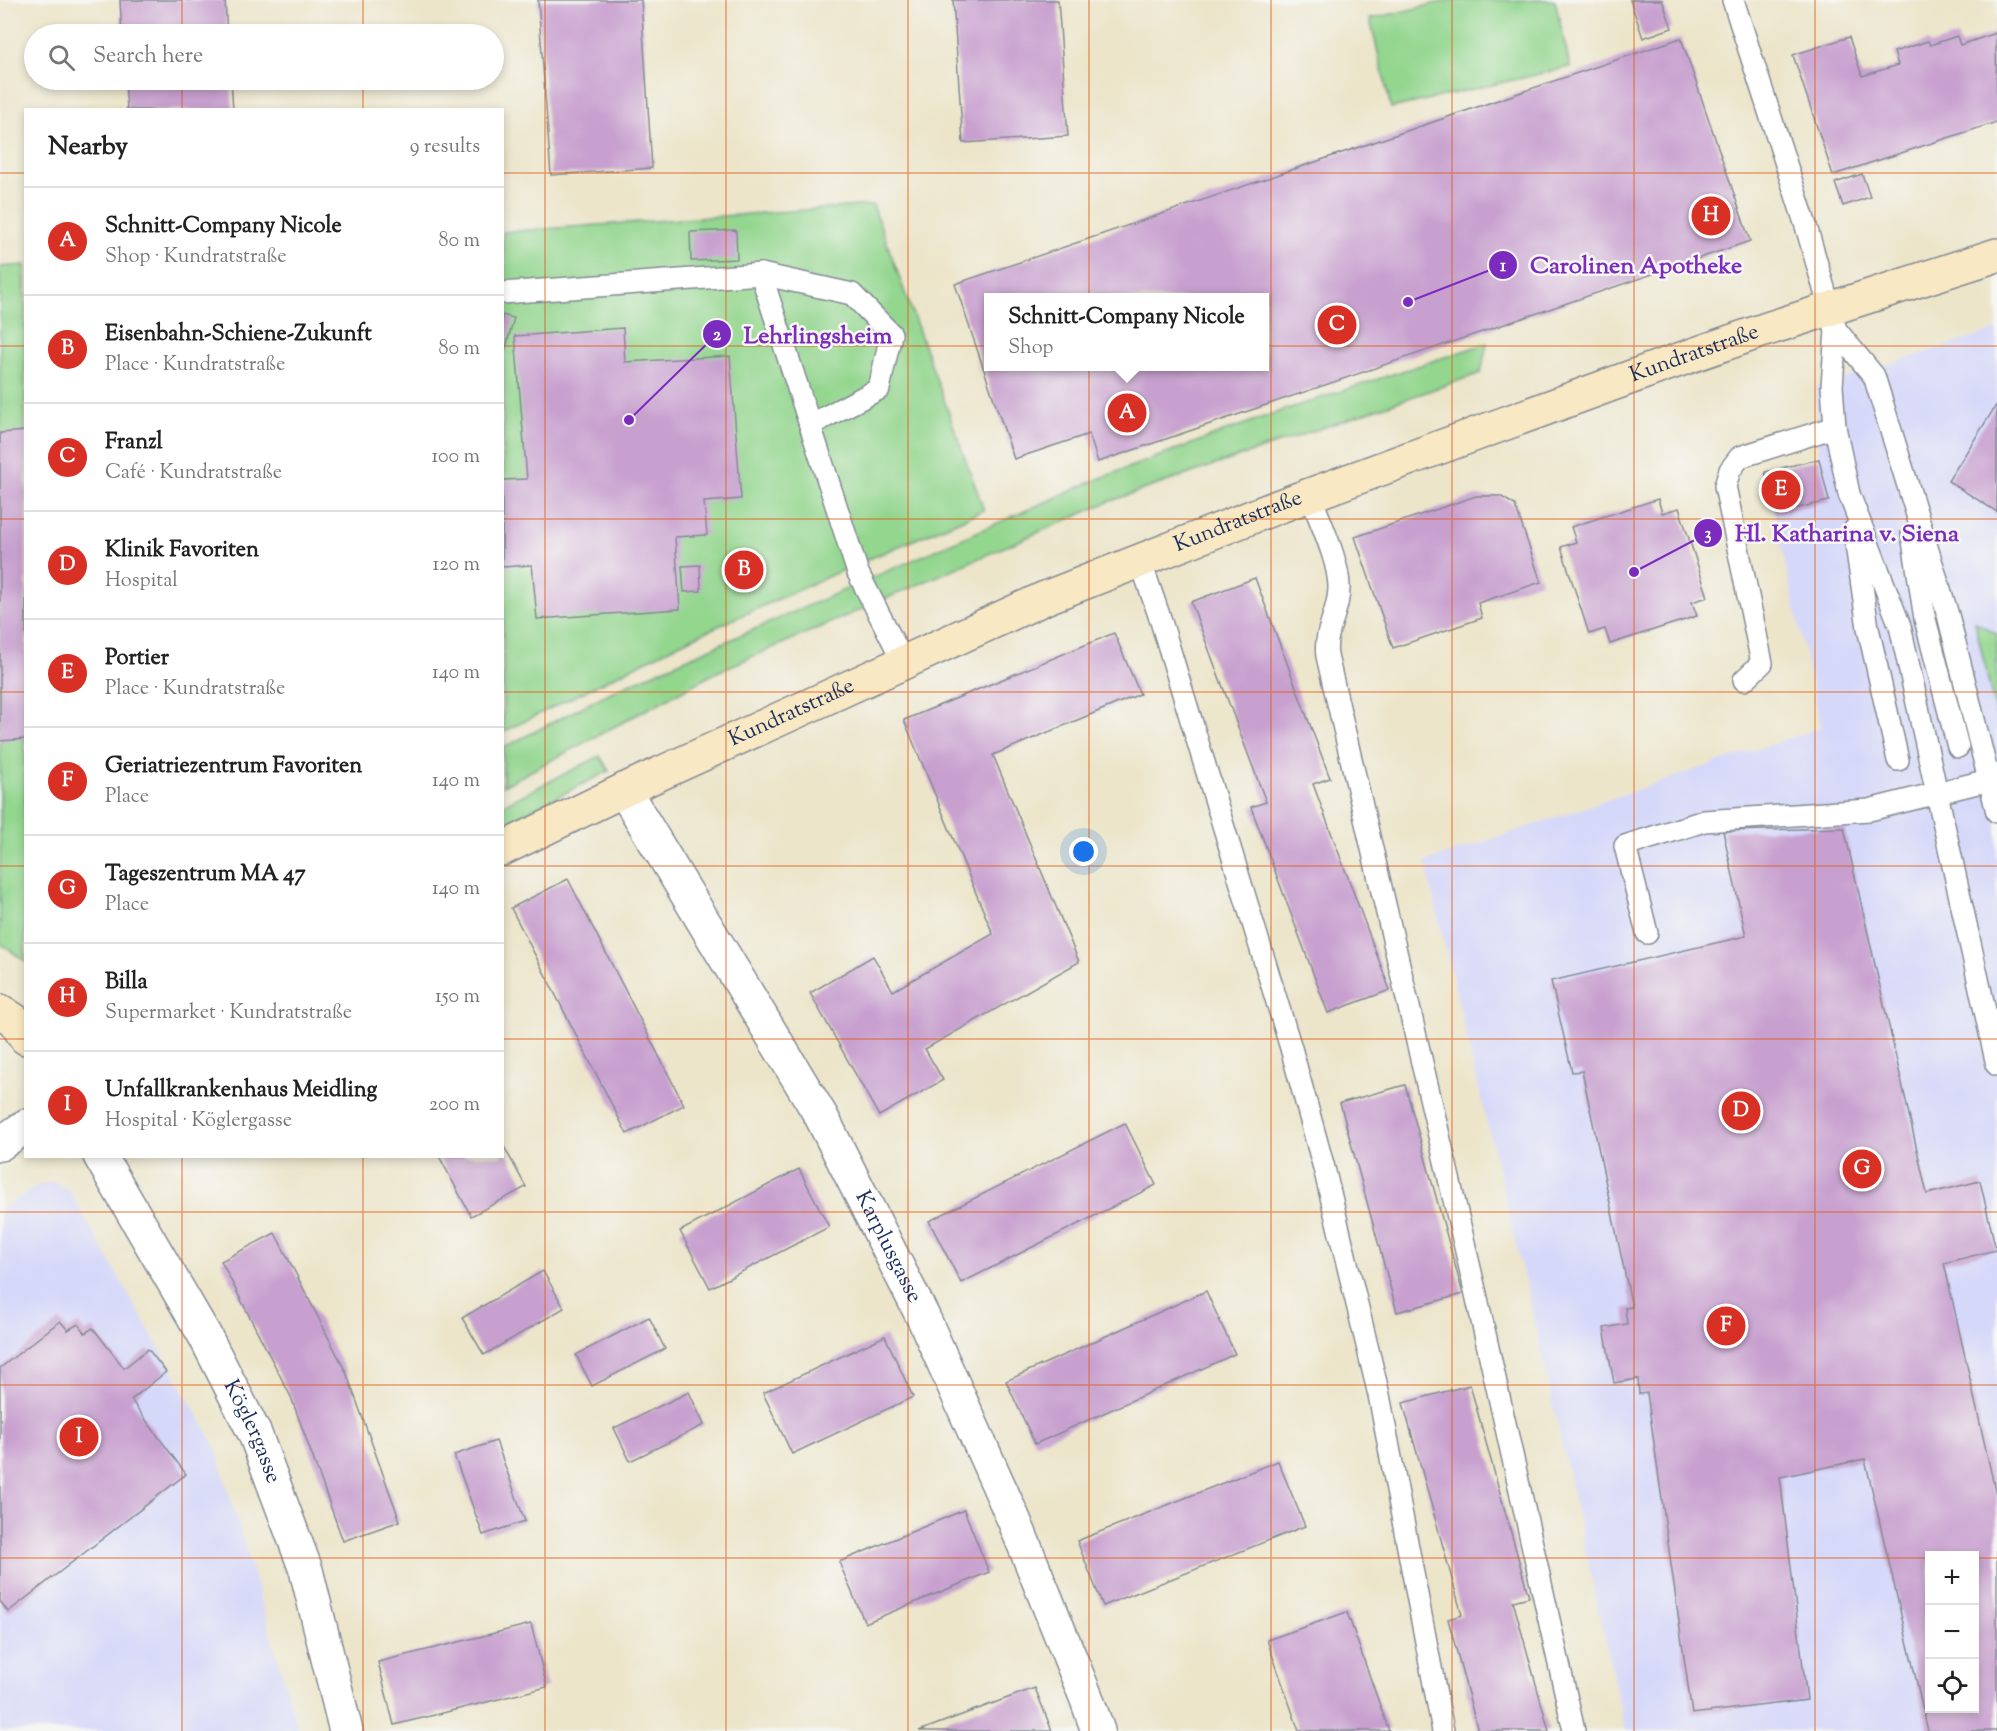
<!DOCTYPE html>
<meta charset="utf-8">
<style>
body{margin:0;font-family:"Sorts Mill Goudy",serif;background:#f2f2f2;color:#222}
.controls{position:absolute;right:18px;bottom:18px;display:grid;overflow:hidden;border-radius:0px;box-shadow:0 3px 9px #0003}
.controls button{width:54px;height:54px;display:grid;place-items:center;padding:0;border:0;border-bottom:2px solid #e0e0e0;background:#fff;color:#222;font:30px sans-serif}
.you{position:absolute;left:1084px;top:852px;width:21px;height:21px;margin:-15px;border:4px solid #fff;border-radius:50%;background:#1a73e8;box-shadow:0 0 0 9px #1a73e833}
.badge{display:grid;place-items:center;width:39px;height:39px;border-radius:50%;background:#d93025;color:#fff;font-size:20px;font-weight:700}
.pin{position:absolute;translate:-50% -50%;border:3px solid #fff;box-shadow:0 2px 6px #0006}
.popup{position:absolute;left:984px;top:293px;width:285px;height:78px;box-sizing:border-box;display:grid;place-content:center;border-radius:0px;background:#fff;filter:drop-shadow(0 2px 4px #0005);font-size:20px;white-space:nowrap;color:#767676}
.popup b{font-size:22px;color:#222}
.popup::after{content:'';position:absolute;left:50%;top:100%;margin-left:-12px;border:12px solid transparent;border-top-color:#fff}
.list{margin:0;padding:0;list-style:none}
h2{display:flex;justify-content:space-between;align-items:center;height:78px;margin:0;padding:0 24px;font-size:26px}
h2 small{font-size:20px;font-weight:400;color:#767676}
.list li{display:grid;grid-template-columns:39px 1fr auto;gap:18px;align-items:center;box-sizing:border-box;height:108px;padding:0 24px;border-top:2px solid #e0e0e0}
.list b{display:block;font-size:22px;white-space:nowrap}
.list p{margin:0;font-size:20px;white-space:nowrap;color:#767676}
.list em{font-size:20px;font-style:normal;color:#767676}
.icon{flex:none;width:33px;height:33px;fill:none;stroke:currentColor;stroke-width:2;stroke-linecap:round;stroke-linejoin:round}
.map{position:relative;flex:none;width:1997px;height:1731px;overflow:hidden}
.search{position:absolute;background:#fff;box-shadow:0 3px 9px #0003;left:24px;top:24px;width:480px;height:66px;display:flex;align-items:center;gap:15px;box-sizing:border-box;padding:0 21px;border-radius:33px;color:#767676;font-size:22px}
.panel{position:absolute;background:#fff;box-shadow:0 3px 9px #0003;left:24px;top:108px;width:480px;height:1050px;border-radius:0px}
.map>svg:first-child{display:block}
.built{fill:#d6d8f9;fill-rule:evenodd}
.green{fill:#93d68e;stroke:#578276;stroke-width:1.5}
.building{fill:#c8a0cf;fill-rule:evenodd}
.lines{fill:none;stroke-linecap:round;stroke-linejoin:round}
.lane-casing{stroke:#848a94;stroke-width:24}
.street-casing{stroke:#848a94;stroke-width:36}
.secondary-casing{stroke:#848a94;stroke-width:36}
.lane{stroke:#fff;stroke-width:21}
.street{stroke:#fff;stroke-width:33}
.secondary{stroke:#f8e8c3;stroke-width:33}
.grid{fill:none;stroke:#de5710;stroke-width:1.5;stroke-opacity:0.55}
.labels{text-anchor:middle;dominant-baseline:central;stroke-width:5;stroke-linejoin:round;paint-order:stroke}
.street-label{font-size:22px;fill:#1b2f5e;stroke:#f6f6f2}
.leader{fill:none;stroke:#7b2cbf;stroke-width:2}
.callout-dot{fill:#7b2cbf;stroke:#f6f6f2;stroke-width:2}
.mark-label{font-size:18px;text-anchor:middle;font-weight:bold;fill:#fff}
.callout-label{font-size:24px;text-anchor:middle;font-weight:bold;fill:#7b2cbf;stroke:#f6f6f2;stroke-width:5;stroke-linejoin:round;paint-order:stroke}
</style>
<div class="map">
<svg width="1997" height="1731" viewBox="0 0 1997 1731">
<rect width="100%" height="100%" fill="#f6f6f2"/>
<filter id="ink" filterUnits="userSpaceOnUse"><feTurbulence type="fractalNoise" baseFrequency=".0167" numOctaves="2"/><feDisplacementMap in="SourceGraphic" scale="12" xChannelSelector="R" yChannelSelector="G"/><feConvolveMatrix kernelMatrix="1 2 1 2 8 2 1 2 1" color-interpolation-filters="sRGB"/></filter>
<filter id="wash" filterUnits="userSpaceOnUse"><feTurbulence type="fractalNoise" baseFrequency=".008" numOctaves="4" result="noise"/><feDisplacementMap in="SourceGraphic" scale="24" xChannelSelector="R" yChannelSelector="G"/><feGaussianBlur stdDeviation="1.35" result="paint"/><feColorMatrix in="noise" values="0 0 0 0 0 0 0 0 0 0 0 0 0 0 0 0 0 1.4 0 .05"/><feComposite in="paint" operator="in"/></filter>
<g filter="url(#wash)">
<rect width="100%" height="100%" fill="#ece5ca"/>
<g class="built">
<path d="M1997,330V1731H1625L1543,1359L1425,862L1821,727L1765,472L1819,459L1816,387ZM1930,1556H1974V1708H1930Z"/>
<polygon points="53,1182 69,1190 215,1445 299,1731 0,1731 0,1210 38,1185"/>
</g>
<g class="green">
<polygon points="1451,0 1555,0 1570,67 1391,108 1370,19"/>
<polygon points="873,205 984,510 838,572 681,643 503,732 503,232"/>
<polygon points="25,265 25,961 0,943 0,267"/>
<polygon points="1487,343 1481,373 1108,502 717,672 503,786 503,748 613,691 1098,479 1269,415"/>
<polygon points="1975,622 1997,634 1997,719"/>
<polygon points="600,756 609,771 503,824 503,805"/>
</g>
<g id="blocks">
<g class="building">
<polygon points="120,0 225,0 227,34 122,34"/>
<polygon points="538,0 641,0 652,168 551,175"/>
<polygon points="953,0 1058,0 1068,136 963,143"/>
<polygon points="1630,0 1662,0 1672,28 1643,38"/>
<polygon points="1996,33 1997,122 1833,175 1793,55 1849,37 1862,76 1898,65 1894,52 1928,41 1930,45 1957,36 1960,45"/>
<path d="M1681,38L1750,241L1098,462L1089,434L1014,459L955,284ZM989,298H1265V366H989Z"/>
<polygon points="125,80 231,80 233,110 127,110"/>
<polygon points="1862,174 1870,197 1843,206 1835,183"/>
<polygon points="736,230 737,259 691,261 690,232"/>
<polygon points="502,315 514,318 503,358 502,357"/>
<polygon points="623,328 625,362 730,356 741,499 704,502 707,535 675,537 680,609 537,619 532,565 502,567 502,480 527,479 515,336"/>
<polygon points="1997,404 1997,512 1948,481"/>
<polygon points="26,431 26,739 0,741 0,433"/>
<polygon points="1819,459 1829,501 1775,513 1765,472"/>
<polygon points="1476,496 1500,496 1515,505 1541,582 1478,603 1482,618 1393,648 1355,537"/>
<polygon points="1658,499 1662,513 1679,508 1708,597 1692,602 1697,616 1610,644 1605,629 1589,634 1561,547 1576,542 1571,527"/>
<polygon points="700,565 701,591 684,592 682,566"/>
<polygon points="1255,578 1330,778 1313,784 1390,990 1328,1013 1251,807 1266,802 1191,602"/>
<polygon points="1114,633 1140,694 993,755 1079,962 925,1049 943,1080 879,1116 810,993 873,956 893,991 993,934 904,720"/>
<path d="M1844,828L1927,1194L1980,1181L1996,1250L1944,1263L1997,1499V1731H1928L1865,1459L1780,1477L1807,1700L1692,1714L1647,1393L1639,1394L1638,1379L1614,1383L1604,1328L1627,1324L1625,1308L1632,1307L1582,1071L1572,1072L1551,981L1746,936L1723,831ZM1930,1556H1974V1708H1930Z"/>
<polygon points="568,879 684,1105 627,1134 511,908"/>
<polygon points="1405,1085 1463,1294 1397,1312 1340,1103"/>
<polygon points="1125,1123 1156,1185 961,1283 929,1221"/>
<polygon points="502,1143 526,1187 471,1216 439,1156 502,1156"/>
<polygon points="799,1169 829,1227 710,1288 680,1231"/>
<polygon points="275,1233 346,1372 400,1521 343,1541 291,1397 221,1261"/>
<polygon points="543,1271 564,1308 484,1355 462,1318"/>
<polygon points="1206,1291 1235,1354 1035,1444 1006,1381"/>
<polygon points="649,1317 665,1349 592,1386 576,1355"/>
<polygon points="60,1321 68,1330 78,1324 85,1333 93,1328 124,1368 148,1349 166,1372 131,1400 186,1474 8,1612 0,1601 0,1368"/>
<polygon points="885,1336 913,1397 792,1454 763,1393"/>
<polygon points="1470,1385 1529,1597 1513,1601 1549,1731 1478,1731 1448,1619 1462,1615 1403,1403"/>
<polygon points="689,1392 704,1425 630,1461 614,1428"/>
<polygon points="496,1441 525,1521 483,1535 454,1455"/>
<polygon points="1278,1461 1305,1526 1103,1606 1077,1541"/>
<polygon points="964,1510 989,1572 865,1623 839,1562"/>
<polygon points="1347,1612 1389,1731 1299,1731 1267,1640"/>
<polygon points="531,1624 547,1687 394,1725 378,1662"/>
<polygon points="1035,1688 1052,1731 919,1731 975,1710"/>
</g>
</g>
</g>
<g filter="url(#ink)">
<use href="#blocks" fill-opacity="0" stroke="#848a94" stroke-width="1.5"/>
<g class="lines">
<defs>
<g id="lane">
<polyline points="1733,0 1806,226 1836,330 1832,386 1835,427 1849,494 1900,626 1997,1065"/>
<polyline points="761,274 858,573 903,661"/>
<polyline points="502,293 761,274 852,294 891,334 879,389 810,425"/>
<polyline points="1836,330 1874,376 1948,615 1997,812"/>
<path d="M1311,496C1320,523 1338,558 1339,586C1340,610 1323,633 1327,656L1476,1294L1574,1731"/>
<polyline points="1854,530 1868,628 1898,760"/>
<polyline points="1912,534 1925,619 1958,747"/>
<polyline points="1140,560 1160,618 1291,1048 1324,1168 1379,1395 1443,1731"/>
<polyline points="1744,680 1762,663 1725,486 1730,470 1740,457 1835,427"/>
<polyline points="1647,933 1625,846 1704,821 1869,810 1989,780 1997,774"/>
</g>
<g id="street">
<path id="s1" d="M624,790L821,1116L924,1319L1014,1520L1086,1697L1098,1731"/>
<polyline points="0,1144 26,1126"/>
<path id="s2" d="M100,1156L205,1336L255,1434L306,1570L346,1731"/>
</g>
<g id="secondary">
<path id="s3" d="M502,849L624,790L1045,598L1277,507L1656,368L1764,330L1997,255"/>
<polyline points="0,1011 14,1020 26,1038"/>
</g>
</defs>
<use href="#lane" class="lane-casing"/>
<use href="#street" class="street-casing"/>
<use href="#secondary" class="secondary-casing"/>
<use href="#lane" class="lane"/>
<use href="#street" class="street"/>
<use href="#secondary" class="secondary"/>
</g>
</g>
<path class="grid" d="M182,0V34M363,0V34M545,0V1731M726,0V1731M908,0V1731M1089,0V1731M1271,0V1731M1452,0V1731M1634,0V1731M1815,0V1731M182,80V110M363,80V110M0,173H26M502,173H1997M0,346H26M502,346H1997M0,519H26M502,519H1997M0,692H26M502,692H1997M0,866H26M502,866H1997M0,1039H26M502,1039H1997M182,1156V1731M363,1156V1731M0,1212H1997M0,1385H1997M0,1558H1930M1974,1558H1997"/>
<g class="labels">
<g class="street-label">
<text stroke="none"><textPath href="#s3" startOffset="1292">Kundratstraße</textPath></text>
<text stroke="none"><textPath href="#s3" startOffset="806">Kundratstraße</textPath></text>
<text stroke="none"><textPath href="#s3" startOffset="320">Kundratstraße</textPath></text>
<text stroke="none"><textPath href="#s1" startOffset="528">Karplusgasse</textPath></text>
<text stroke="none"><textPath href="#s2" startOffset="315">Köglergasse</textPath></text>
</g>
</g>
<path class="leader" d="M1408 302L1503 265M629 420L717 334M1634 572L1708 533"/>
<g class="callout-dot">
<circle cx="1408" cy="302" r="6"/>
<circle cx="629" cy="420" r="6"/>
<circle cx="1634" cy="572" r="6"/>
<circle cx="1503" cy="265" r="15"/>
<circle cx="717" cy="334" r="15"/>
<circle cx="1708" cy="533" r="15"/>
</g>
<g class="mark-label">
<text x="1503" y="271">1</text>
<text x="717" y="340">2</text>
<text x="1708" y="539">3</text>
</g>
<g class="callout-label">
<text x="1636" y="273">Carolinen Apotheke</text>
<text x="818" y="343">Lehrlingsheim</text>
<text x="1847" y="541">Hl. Katharina v. Siena</text>
</g>
</svg>
<div class="controls">
<button>+</button>
<button>−</button>
<button><svg class="icon" aria-label="locate" viewBox="0 0 24 24"><circle cx="12" cy="12" r="6"/><path d="M12 2v4M12 18v4M2 12h4M18 12h4"/></svg></button>
</div>
<div class="you"></div>
<div class="pin badge" style="left:1127px;top:413px">A</div>
<div class="popup"><b>Schnitt-Company Nicole</b>Shop</div>
<div class="pin badge" style="left:744px;top:570px">B</div>
<div class="pin badge" style="left:1337px;top:325px">C</div>
<div class="pin badge" style="left:1741px;top:1111px">D</div>
<div class="pin badge" style="left:1781px;top:490px">E</div>
<div class="pin badge" style="left:1726px;top:1326px">F</div>
<div class="pin badge" style="left:1862px;top:1169px">G</div>
<div class="pin badge" style="left:1711px;top:216px">H</div>
<div class="pin badge" style="left:79px;top:1437px">I</div>
<div class="search"><svg class="icon" aria-label="search" viewBox="0 0 24 24"><circle cx="10" cy="10" r="6"/><path d="M15 15l6 6"/></svg>Search here</div>
<section class="panel">
<h2>Nearby<small>9 results</small></h2>
<ul class="list">
<li><span class="badge">A</span><div><b>Schnitt-Company Nicole</b><p>Shop · Kundratstraße</p></div><em>80 m</em></li>
<li><span class="badge">B</span><div><b>Eisenbahn-Schiene-Zukunft</b><p>Place · Kundratstraße</p></div><em>80 m</em></li>
<li><span class="badge">C</span><div><b>Franzl</b><p>Café · Kundratstraße</p></div><em>100 m</em></li>
<li><span class="badge">D</span><div><b>Klinik Favoriten</b><p>Hospital</p></div><em>120 m</em></li>
<li><span class="badge">E</span><div><b>Portier</b><p>Place · Kundratstraße</p></div><em>140 m</em></li>
<li><span class="badge">F</span><div><b>Geriatriezentrum Favoriten</b><p>Place</p></div><em>140 m</em></li>
<li><span class="badge">G</span><div><b>Tageszentrum MA 47</b><p>Place</p></div><em>140 m</em></li>
<li><span class="badge">H</span><div><b>Billa</b><p>Supermarket · Kundratstraße</p></div><em>150 m</em></li>
<li><span class="badge">I</span><div><b>Unfallkrankenhaus Meidling</b><p>Hospital · Köglergasse</p></div><em>200 m</em></li>
</ul>
</section>
</div>
